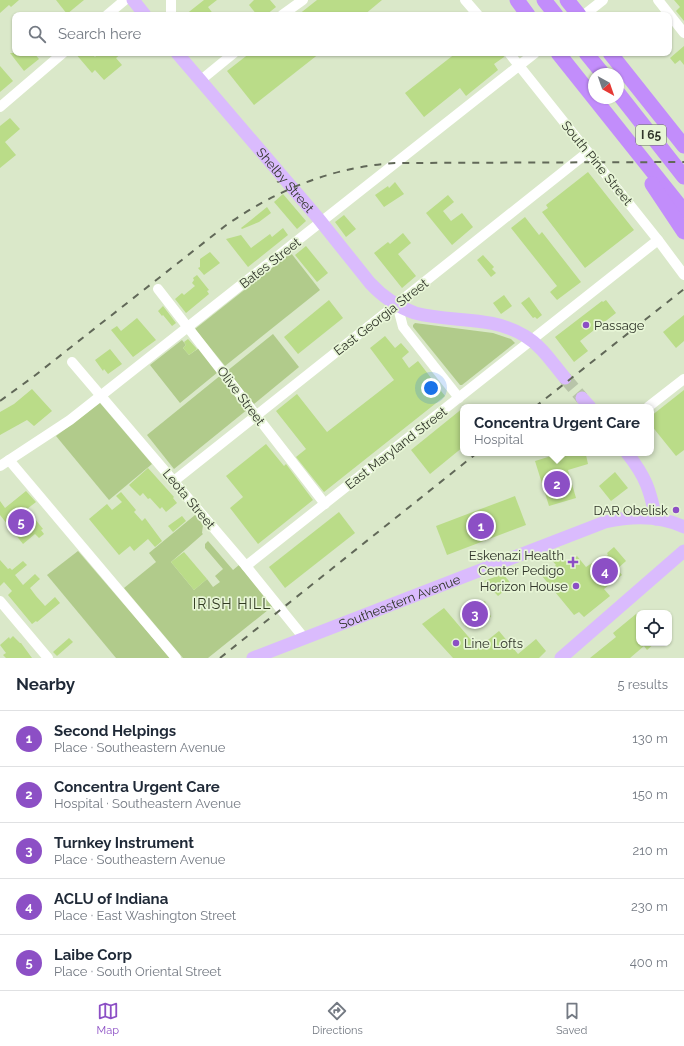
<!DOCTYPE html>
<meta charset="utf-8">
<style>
body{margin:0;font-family:Raleway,sans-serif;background:#f6f6f7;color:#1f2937}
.controls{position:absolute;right:12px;bottom:12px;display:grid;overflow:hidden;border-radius:8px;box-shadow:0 1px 3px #0004}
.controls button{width:36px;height:36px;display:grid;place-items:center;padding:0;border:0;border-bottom:1px solid #e0e1e3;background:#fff;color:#1f2937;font:20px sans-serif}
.compass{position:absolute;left:588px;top:68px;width:36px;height:36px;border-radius:50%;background:#fff;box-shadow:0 1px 3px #0004;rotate:140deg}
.you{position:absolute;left:431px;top:388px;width:14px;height:14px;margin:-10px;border:3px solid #fff;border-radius:50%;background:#1a73e8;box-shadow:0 0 0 6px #1a73e833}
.badge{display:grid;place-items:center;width:26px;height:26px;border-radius:50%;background:#8c4fc5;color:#fff;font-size:13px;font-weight:700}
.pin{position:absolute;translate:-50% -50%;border:2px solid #fff;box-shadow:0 1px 4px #0006}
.popup{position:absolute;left:460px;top:404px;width:194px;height:52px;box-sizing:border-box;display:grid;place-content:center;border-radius:8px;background:#fff;filter:drop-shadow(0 1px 3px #0005);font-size:13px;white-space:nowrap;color:#747a83}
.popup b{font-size:15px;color:#1f2937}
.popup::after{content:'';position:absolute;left:50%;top:100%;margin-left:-8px;border:8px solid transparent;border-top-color:#fff}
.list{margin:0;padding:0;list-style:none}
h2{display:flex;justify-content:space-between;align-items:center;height:52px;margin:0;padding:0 16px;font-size:17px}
h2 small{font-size:13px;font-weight:400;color:#747a83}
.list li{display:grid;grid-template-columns:26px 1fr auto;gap:12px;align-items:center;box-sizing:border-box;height:56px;padding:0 16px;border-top:1px solid #e0e1e3}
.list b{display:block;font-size:15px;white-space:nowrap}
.list p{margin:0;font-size:13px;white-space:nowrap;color:#747a83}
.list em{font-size:13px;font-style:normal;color:#747a83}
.icon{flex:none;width:22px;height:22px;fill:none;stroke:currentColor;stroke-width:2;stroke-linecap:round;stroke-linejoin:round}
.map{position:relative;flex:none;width:684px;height:658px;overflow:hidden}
.search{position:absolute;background:#fff;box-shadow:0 1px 3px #0004;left:12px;right:12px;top:12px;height:44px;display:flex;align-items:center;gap:10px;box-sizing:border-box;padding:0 14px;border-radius:8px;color:#747a83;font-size:15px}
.sheet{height:332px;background:#fff}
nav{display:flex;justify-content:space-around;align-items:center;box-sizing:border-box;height:56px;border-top:1px solid #e0e1e3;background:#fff;font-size:11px;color:#747a83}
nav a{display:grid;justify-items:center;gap:2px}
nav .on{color:#8c4fc5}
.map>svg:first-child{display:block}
.green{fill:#b1cb8b}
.building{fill:#badc88}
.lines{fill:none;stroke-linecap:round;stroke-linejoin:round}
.major-tunnel{stroke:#b8c4a9;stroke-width:13;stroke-dasharray:13 6;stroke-linecap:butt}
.minor{stroke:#fff;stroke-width:10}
.major{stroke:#dabbfd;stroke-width:13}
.highway{stroke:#c28dfb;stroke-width:15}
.rail{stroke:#616858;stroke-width:2;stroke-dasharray:7 7;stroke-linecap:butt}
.poi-dot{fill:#8c4fc5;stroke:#e7f5d6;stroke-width:1.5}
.labels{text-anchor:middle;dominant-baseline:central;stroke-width:3.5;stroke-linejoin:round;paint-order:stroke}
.shield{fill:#e7f5d6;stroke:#676f5e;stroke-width:1}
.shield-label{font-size:12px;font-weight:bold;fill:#30352a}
.street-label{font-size:13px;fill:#30352a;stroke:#e7f5d6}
.poi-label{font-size:13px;fill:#30352a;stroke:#e7f5d6;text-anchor:end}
.neighbourhood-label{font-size:14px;letter-spacing:1px;fill:#303a21;stroke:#e7f5d6}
</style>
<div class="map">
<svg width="684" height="658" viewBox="0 0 684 658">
<rect width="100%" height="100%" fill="#dae8c9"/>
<g class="green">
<polygon points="291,253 320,290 225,366 195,329"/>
<polygon points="415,323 493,333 511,339 515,343 462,385 460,385 413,327 413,325"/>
<polygon points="273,334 299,367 254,404 227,371"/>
<polygon points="182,340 186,345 183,348 189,355 199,348 218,372 180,403 150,365"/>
<polygon points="221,375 248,409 174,469 147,435"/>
<polygon points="100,403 152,464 109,500 56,436"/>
<polygon points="195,515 203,525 202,533 203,534 171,562 194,590 207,579 213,587 220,582 215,576 223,569 205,548 205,544 208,541 233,570 239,565 273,606 208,658 183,658 124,588 156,562 149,553"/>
<polygon points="78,551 170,658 116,658 47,575"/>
</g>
<g class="building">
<polygon points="0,0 19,0 11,7 9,5 0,13"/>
<polygon points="56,0 84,0 67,14"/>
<polygon points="204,0 217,0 208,7 214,15 185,15"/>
<polygon points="254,0 270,0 276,7 266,15 257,15 249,5"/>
<polygon points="317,0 382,0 364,15 298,15"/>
<polygon points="674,0 684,0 684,21 676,11 680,7"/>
<polygon points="684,46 684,65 680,60 675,64 670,58"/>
<polygon points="10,53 34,53 39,59 24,71"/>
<polygon points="75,53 91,53 95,57 99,53 122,53 116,58 122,65 104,80 95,70 92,73"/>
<polygon points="250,53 320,53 254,105 227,71"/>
<polygon points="456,53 503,53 504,57 494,64 498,70 466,96 460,88 424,117 405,93"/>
<polygon points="0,66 13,81 0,92"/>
<polygon points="10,118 20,129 5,142 16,155 0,168 0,126"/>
<polygon points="588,172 634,230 585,268 542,212 548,208 546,205"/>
<polygon points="395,182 404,194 384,207 375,195 388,186 389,188"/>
<polygon points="283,194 306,221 297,229 274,202"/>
<polygon points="448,195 454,202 443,211 451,221 462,213 473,227 452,245 426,213"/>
<polygon points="267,207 271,213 259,222 242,229 241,228"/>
<polygon points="344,215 356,229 346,237 335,222"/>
<polygon points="525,217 539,235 542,232 581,282 557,300 550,292 557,286 511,228"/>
<polygon points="283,228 288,235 248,267 226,239 241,235 251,248 270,234 272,237"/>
<polygon points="403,233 411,243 398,254 416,276 402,288 374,253 388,242 390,244"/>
<polygon points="306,246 328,273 317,282 295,255"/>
<polygon points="210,252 220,263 204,275 198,268 200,267 200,259"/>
<polygon points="483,255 494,267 492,269 496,273 491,277 477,260"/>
<polygon points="197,275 209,290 207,291 209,294 186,313 175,299 182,293 184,295 195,286 192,283 194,280 193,278"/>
<polygon points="504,295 512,306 501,314 493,303"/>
<polygon points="529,297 542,315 537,319 535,317 533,318 521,303"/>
<polygon points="329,300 343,318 298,354 284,337"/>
<polygon points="606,300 616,313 580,341 588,351 574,362 555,337 602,301 603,302"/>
<polygon points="163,306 176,323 172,326 163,315 162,316 158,311"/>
<polygon points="684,315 684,341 676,348 663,332"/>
<polygon points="137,318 156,340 133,357 111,330 117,326 121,331"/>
<polygon points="385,336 395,348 401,343 409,352 402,358 409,368 418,361 445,396 324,492 296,457 306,449 276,411 297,394 327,432 394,380 370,348"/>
<polygon points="188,339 197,349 189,355 183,348 186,345 184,342"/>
<polygon points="110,349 122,364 108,374 104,369 103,371 95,360"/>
<polygon points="32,389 52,411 34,426 27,420 0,435 0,412 14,404"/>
<polygon points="684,390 684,450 676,456 651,425 651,416"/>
<polygon points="463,408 463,447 430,474 411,450"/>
<polygon points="266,444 284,466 286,464 313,500 258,544 230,508 243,497 226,476"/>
<polygon points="561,453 582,453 583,455 586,455 588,464 568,470 576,498 549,506 535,461"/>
<polygon points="148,468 174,497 173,498 177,503 166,512 162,507 160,509 150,498 148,499 143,493 140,496 129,485"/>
<polygon points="615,472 628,488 611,501 599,486"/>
<polygon points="26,491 36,502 27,509 43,529 41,530 44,534 39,538 35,534 23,544 0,515 0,501 5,508"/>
<polygon points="121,492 136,510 134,512 142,521 145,518 162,541 155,547 148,539 134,551 130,546 119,555 89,519 107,504 112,510 122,502 116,496"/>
<polygon points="515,496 526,525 447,555 436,526"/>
<polygon points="339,512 355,533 285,588 269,567"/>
<polygon points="182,516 186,521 173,532 168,526"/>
<polygon points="614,547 626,561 617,569 622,575 604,589 610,596 584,617 579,612 574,615 542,576 556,565 550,558 558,552 568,564 577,556 586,567 592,563 594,566 608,555 607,553"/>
<polygon points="184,552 207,579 194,590 171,562"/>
<polygon points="0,560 8,569 10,568 12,570 23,561 27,565 15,575 23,585 35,574 40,579 30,588 36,596 45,606 55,597 60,603 37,622 36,621 32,624 8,595 12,591 4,582 0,586"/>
<polygon points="503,574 514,587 506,593 504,591 498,596 484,581"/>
<polygon points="485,601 491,617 466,627 460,611"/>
<polygon points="444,608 478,648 499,631 518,654 536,639 546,651 539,658 453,658 422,624"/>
<polygon points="636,614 639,618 639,643 655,643 647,650 644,646 630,658 590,658 616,637 613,633"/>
<polygon points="13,636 20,643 21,643 32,658 6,658 3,655 6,653 0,645 9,637 10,639"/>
<polygon points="69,638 73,642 57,656 53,652"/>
</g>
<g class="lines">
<polyline class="major-tunnel" points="565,378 582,398"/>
<g class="minor">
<polyline points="171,0 171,15"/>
<polyline points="465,0 478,15"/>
<polyline points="658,0 684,33"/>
<polyline points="107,15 125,0"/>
<polyline points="282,15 303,0"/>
<polyline points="584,15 603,0"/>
<polyline points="509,53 658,240 684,275"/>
<polyline points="201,80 234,53"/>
<polyline points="0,107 63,53"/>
<polyline points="158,289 325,504"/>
<polyline points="397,304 403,327 459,398"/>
<polyline points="72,362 246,566 304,638"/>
<polyline points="648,407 684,379"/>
<polyline points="9,460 176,658"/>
<polyline points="0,466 70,420 535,53"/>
<polyline points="174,481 588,152"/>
<polyline points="246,566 658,240"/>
<polyline points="0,601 48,658"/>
</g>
<g class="major">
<polyline points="133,0 145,15"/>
<path id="s1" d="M177,53L318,218L370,283C382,296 398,307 415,313C452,323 491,315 525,336C542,346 553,364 565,378"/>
<polyline points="582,398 590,407"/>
<path d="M627,453C646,477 650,490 656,519"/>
<path id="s2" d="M253,658L605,522C632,516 659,515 684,527"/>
<polyline points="561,658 684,551"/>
</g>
<g class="highway">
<polyline points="517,0 528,15"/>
<polyline points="544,0 556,15"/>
<polyline points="567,0 579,15"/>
<polyline points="558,53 684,211"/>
<polyline points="586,53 603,74"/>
<polyline points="610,53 684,146"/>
<polyline points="618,93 684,177"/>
<polyline points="652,184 684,232"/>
</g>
<g class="rail">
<path d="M0,401L33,377L225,226C276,190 332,167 395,163L684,162"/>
<polyline points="535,407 684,289"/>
<polyline points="220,658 477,453"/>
</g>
</g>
<g class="poi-dot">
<circle cx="586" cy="325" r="4"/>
<circle cx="676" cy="510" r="4"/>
<path d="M571 556h4v4h4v4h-4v4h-4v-4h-4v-4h4z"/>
<circle cx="576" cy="586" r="4"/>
<circle cx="456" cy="643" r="4"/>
</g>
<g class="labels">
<rect class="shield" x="636" y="125" width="30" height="20" rx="3"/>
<g class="shield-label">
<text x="651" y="135">I 65</text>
</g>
<g class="street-label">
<text transform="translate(597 163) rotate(51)">South Pine Street</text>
<text stroke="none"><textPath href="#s1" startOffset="167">Shelby Street</textPath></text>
<text transform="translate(270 263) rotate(-38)">Bates Street</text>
<text transform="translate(381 317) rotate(-38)">East Georgia Street</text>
<text transform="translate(241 396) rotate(53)">Olive Street</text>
<text transform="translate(396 448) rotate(-38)">East Maryland Street</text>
<text transform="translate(189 499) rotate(50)">Leota Street</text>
<text stroke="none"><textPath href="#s2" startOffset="157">Southeastern Avenue</textPath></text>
</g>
<g class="poi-label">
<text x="594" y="325" text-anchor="start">Passage</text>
<text x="668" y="510">DAR Obelisk</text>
<text x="564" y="555">Eskenazi Health<tspan x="564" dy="15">Center Pedigo</tspan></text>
<text x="568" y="586">Horizon House</text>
<text x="464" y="643" text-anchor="start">Line Lofts</text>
</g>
<g class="neighbourhood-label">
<text x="232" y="604">IRISH HILL</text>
</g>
</g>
</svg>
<div class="controls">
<button><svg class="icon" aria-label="locate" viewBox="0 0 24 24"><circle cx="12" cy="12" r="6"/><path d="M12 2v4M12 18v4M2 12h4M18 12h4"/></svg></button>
</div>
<svg class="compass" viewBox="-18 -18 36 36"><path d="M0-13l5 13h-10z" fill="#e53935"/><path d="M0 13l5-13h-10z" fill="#747a83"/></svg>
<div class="you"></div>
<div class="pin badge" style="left:481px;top:526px">1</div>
<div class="pin badge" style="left:557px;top:484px">2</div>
<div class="popup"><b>Concentra Urgent Care</b>Hospital</div>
<div class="pin badge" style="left:475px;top:614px">3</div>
<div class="pin badge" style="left:605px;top:571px">4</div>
<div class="pin badge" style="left:21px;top:522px">5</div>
<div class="search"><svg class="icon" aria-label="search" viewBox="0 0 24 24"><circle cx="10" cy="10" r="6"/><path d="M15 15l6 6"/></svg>Search here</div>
</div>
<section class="sheet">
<h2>Nearby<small>5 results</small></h2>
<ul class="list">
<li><span class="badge">1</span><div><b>Second Helpings</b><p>Place · Southeastern Avenue</p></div><em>130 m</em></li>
<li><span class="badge">2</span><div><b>Concentra Urgent Care</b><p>Hospital · Southeastern Avenue</p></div><em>150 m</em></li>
<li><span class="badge">3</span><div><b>Turnkey Instrument</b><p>Place · Southeastern Avenue</p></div><em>210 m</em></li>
<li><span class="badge">4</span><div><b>ACLU of Indiana</b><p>Place · East Washington Street</p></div><em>230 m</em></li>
<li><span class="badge">5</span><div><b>Laibe Corp</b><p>Place · South Oriental Street</p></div><em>400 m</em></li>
</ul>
</section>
<nav>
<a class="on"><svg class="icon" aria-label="map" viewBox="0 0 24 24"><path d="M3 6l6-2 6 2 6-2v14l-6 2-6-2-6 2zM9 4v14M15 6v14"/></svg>Map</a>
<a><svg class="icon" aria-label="directions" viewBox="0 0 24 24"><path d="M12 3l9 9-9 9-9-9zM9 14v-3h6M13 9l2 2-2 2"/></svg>Directions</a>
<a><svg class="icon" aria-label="saved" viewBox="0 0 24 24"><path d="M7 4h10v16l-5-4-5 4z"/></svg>Saved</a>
</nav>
